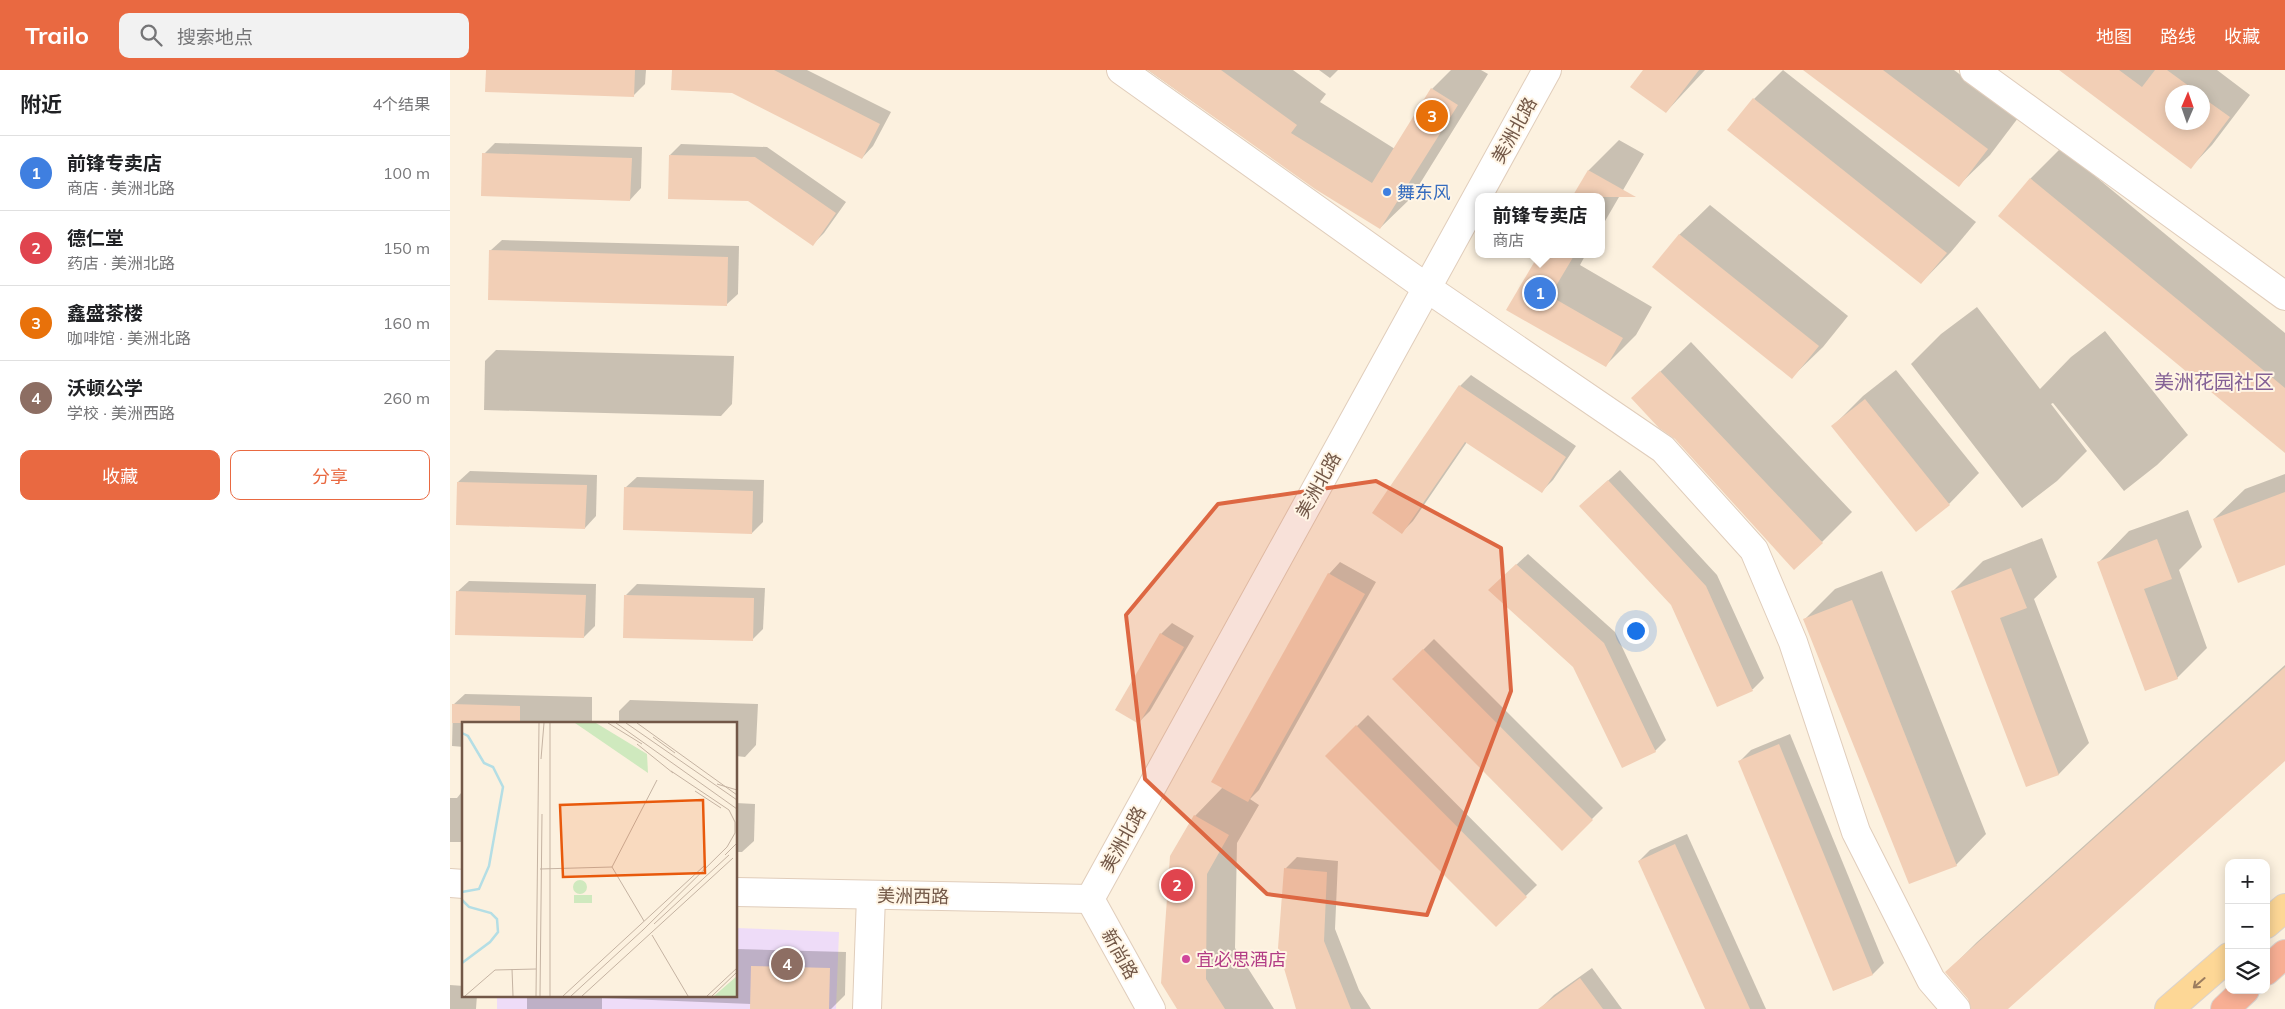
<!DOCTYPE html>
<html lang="zh">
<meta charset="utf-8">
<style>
body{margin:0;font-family:Mulish,"Noto Sans SC",sans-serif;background:#f2f2f2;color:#202124}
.controls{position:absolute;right:15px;bottom:15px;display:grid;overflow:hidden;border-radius:10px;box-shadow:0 2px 12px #0003}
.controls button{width:45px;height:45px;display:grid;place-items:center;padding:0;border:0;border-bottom:1px solid #e0e0e0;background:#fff;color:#202124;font:25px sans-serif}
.compass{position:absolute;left:1715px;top:15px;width:45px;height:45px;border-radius:50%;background:#fff;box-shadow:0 2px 12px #0003;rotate:2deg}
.you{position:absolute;left:1185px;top:560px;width:18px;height:18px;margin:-12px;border:4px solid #fff;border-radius:50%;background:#1a73e8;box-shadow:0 0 0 8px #1a73e833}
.badge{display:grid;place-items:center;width:32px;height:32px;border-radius:50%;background:#e96941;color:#fff;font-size:16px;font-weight:700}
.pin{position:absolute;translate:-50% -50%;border:2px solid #fff;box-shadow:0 1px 5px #0006}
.popup{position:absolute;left:1025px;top:123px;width:130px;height:65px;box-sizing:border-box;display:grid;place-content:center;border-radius:10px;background:#fff;filter:drop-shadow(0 1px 4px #0005);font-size:16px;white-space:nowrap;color:#757577}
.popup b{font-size:19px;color:#202124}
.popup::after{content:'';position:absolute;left:50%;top:100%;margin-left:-10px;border:10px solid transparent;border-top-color:#fff}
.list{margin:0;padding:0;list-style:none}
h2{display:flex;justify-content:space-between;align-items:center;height:65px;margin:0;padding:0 20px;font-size:21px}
h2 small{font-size:16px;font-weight:400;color:#757577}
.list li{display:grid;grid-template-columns:32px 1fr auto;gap:15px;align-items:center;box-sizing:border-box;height:75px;padding:0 20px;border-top:1px solid #e0e0e0}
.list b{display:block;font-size:19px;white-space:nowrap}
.list p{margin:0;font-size:16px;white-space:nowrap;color:#757577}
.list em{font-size:16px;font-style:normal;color:#757577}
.actions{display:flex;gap:10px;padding:15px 20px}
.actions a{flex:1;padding:11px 0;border:1px solid #e96941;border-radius:10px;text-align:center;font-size:18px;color:#e96941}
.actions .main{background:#e96941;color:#fff}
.icon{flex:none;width:28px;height:28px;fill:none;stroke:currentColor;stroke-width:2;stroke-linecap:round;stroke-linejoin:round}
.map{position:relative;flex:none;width:1835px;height:939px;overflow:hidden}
header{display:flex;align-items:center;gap:30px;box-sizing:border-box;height:70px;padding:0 25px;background:#e96941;color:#fff}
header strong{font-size:24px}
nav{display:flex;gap:28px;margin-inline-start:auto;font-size:18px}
.search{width:350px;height:45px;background:#f2f2f2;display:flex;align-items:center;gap:12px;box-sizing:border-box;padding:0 18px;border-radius:10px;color:#757577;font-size:19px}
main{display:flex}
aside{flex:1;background:#fff}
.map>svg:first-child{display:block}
.education{fill:#eedcf8}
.shadow{fill:#0003;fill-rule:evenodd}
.building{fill:#f2cfb6}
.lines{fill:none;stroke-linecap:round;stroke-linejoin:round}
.minor-casing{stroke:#e0cdbb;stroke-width:30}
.major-casing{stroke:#dad3cf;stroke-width:30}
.highway-casing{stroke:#dad3cf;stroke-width:30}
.minor{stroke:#fff;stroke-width:28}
.major{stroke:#fdd796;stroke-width:28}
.highway{stroke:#f8af94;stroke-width:28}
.oneway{stroke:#9c7d5f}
.marked{fill:#dd6742;fill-opacity:0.2;stroke:#dd6742;stroke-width:4;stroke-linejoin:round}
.shop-dot{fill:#3f7fe0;stroke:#fff5e5;stroke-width:2}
.hotel-dot{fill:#d1479c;stroke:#fff5e5;stroke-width:2}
.labels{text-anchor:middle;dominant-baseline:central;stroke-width:4;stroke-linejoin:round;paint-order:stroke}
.street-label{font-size:18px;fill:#725747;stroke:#fff5e5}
.shop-label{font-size:18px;fill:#366cbe;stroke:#fff5e5;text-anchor:start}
.hotel-label{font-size:18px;fill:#b23c85;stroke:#fff5e5;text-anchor:start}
.quarter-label{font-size:20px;fill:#856296;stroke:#fff5e5}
.inset-river{fill:none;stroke:#b4dee5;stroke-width:2.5}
.inset-road{fill:none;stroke:#c5b3a2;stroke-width:1}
.view{fill:#e8590c;fill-opacity:0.15;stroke:#e8590c;stroke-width:2.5}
.inset-edge{fill:none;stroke:#725747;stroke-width:2.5}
</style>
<header>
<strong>Trailo</strong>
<div class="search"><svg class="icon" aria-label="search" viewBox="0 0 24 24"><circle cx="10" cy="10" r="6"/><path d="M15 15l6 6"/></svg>搜索地点</div>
<nav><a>地图</a><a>路线</a><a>收藏</a></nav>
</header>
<main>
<aside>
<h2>附近<small>4个结果</small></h2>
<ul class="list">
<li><span class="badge" style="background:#3f7fe0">1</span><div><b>前锋专卖店</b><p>商店 · 美洲北路</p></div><em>100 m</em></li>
<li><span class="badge" style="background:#e0444e">2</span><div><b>德仁堂</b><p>药店 · 美洲北路</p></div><em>150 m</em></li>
<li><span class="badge" style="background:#e8710a">3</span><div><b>鑫盛茶楼</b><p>咖啡馆 · 美洲北路</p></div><em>160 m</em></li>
<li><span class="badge" style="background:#8d6e63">4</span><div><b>沃顿公学</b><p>学校 · 美洲西路</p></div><em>260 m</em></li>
</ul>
<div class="actions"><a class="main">收藏</a><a>分享</a></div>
</aside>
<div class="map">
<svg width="1835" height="939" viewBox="0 0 1835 939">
<rect width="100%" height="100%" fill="#fcf1df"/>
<polygon class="education" points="286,858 389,862 386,939 47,939 47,925 286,925"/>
<g class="shadow">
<polygon points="37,0 196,0 195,14 184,25"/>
<polygon points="233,0 357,0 441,42 423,76 412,88 283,22"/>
<polygon points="698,0 843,0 876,24 870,32 945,79 982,19 1001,0 1031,0 1038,4 961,128 930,158 866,118"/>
<polygon points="869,0 888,0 880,8"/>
<polygon points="1194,0 1255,0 1216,42"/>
<polygon points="1333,0 1526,152 1501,182 1471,213 1304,29"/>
<polygon points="1355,0 1504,0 1568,48 1540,85 1509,115"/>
<path d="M1611,0H1767L1800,25L1762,75L1741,97ZM1722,22H1752V52H1722Z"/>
<polygon points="1169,70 1194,84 1151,158 1151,127 1124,127 1139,100"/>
<polygon points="45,73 192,77 191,118 180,130 34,84"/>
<polygon points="231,74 317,77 396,132 374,163 363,174 299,129 220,85"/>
<polygon points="1611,78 1835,263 1835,372 1550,146 1581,108"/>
<polygon points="1260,135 1398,246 1373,277 1342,307 1229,165"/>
<polygon points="52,170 289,176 288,224 276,235 40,181"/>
<polygon points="1090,184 1136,184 1130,195 1202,237 1186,265 1156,295 1058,239"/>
<polygon points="1527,237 1590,319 1621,287 1655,261 1738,365 1707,395 1674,421 1603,333 1601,334 1637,381 1607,411 1572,438 1461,294 1491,264"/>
<polygon points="1241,272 1402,442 1372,472 1225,368 1183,328"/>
<polygon points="46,280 284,286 282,334 271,346 34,340 35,291"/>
<polygon points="1446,300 1529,403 1499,434 1383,356 1413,326"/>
<polygon points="1021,305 1126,376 1103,410 1092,421 1017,372 963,451 952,462 1010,316"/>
<polygon points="1170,400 1267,505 1314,608 1303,619 1268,635 1222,534 1142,425"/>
<polygon points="20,401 147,405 146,446 135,458 8,412"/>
<polygon points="1835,404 1835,494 1764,449 1795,419"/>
<polygon points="187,407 314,410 313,452 302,463 175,418"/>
<polygon points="1738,440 1752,477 1729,500 1757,578 1727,608 1649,492 1679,461"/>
<polygon points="1592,468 1607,507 1584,529 1639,673 1609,704 1577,716 1503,521 1533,491"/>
<polygon points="1078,484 1165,562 1216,670 1205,681 1124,597 1051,509"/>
<polygon points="890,492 926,512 809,720 800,729 809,735 787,773 785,878 824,939 729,939 745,746 773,717 879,504"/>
<polygon points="1432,501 1536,764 1506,795 1355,549 1385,519"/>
<polygon points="19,511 146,514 145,556 134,567 7,522"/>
<polygon points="187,514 315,518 313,559 302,570 176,525"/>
<polygon points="722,553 744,566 700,641 689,652 711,564"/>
<polygon points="984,569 1153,738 1112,779 944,609"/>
<polygon points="1835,595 1835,689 1556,939 1522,939 1519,928 1497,902 1527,872"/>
<polygon points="15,624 142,627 142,653 14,653 14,677 2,676 3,635"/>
<polygon points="180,630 308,634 306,675 295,687 286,686 286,653 169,653 169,641"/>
<polygon points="918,645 1087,815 1046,855 877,686"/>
<polygon points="1340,664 1434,893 1423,904 1384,920 1290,691 1301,680"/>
<polygon points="11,723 14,723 14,772 0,772 0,728 7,728"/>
<polygon points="286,733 305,734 304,771 292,782 286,782"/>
<polygon points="1237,764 1316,939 1256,939 1189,791 1200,780"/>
<polygon points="847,787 888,791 885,859 909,920 921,939 847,939 836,798"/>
<polygon points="286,861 287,879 396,882 395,925 381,939 301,939 301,934 152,928 152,939 77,939 77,925 286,925"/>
<polygon points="1142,898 1172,939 1095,939 1093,936 1104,925"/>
<polygon points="0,915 14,916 14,925 27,925 26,939 0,939"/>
</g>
<g class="building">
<polygon points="36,0 185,0 184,27 35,22"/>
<polygon points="222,0 324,0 430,54 412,89 282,23 221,20"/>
<polygon points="698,0 771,0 847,55 841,63 922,113 981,18 1008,35 930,159 865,119"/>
<polygon points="1193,0 1249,0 1216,43 1180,17"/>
<polygon points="1353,0 1433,0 1538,79 1509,117"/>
<polygon points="1609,0 1669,0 1692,17 1705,0 1717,0 1747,22 1722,22 1722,52 1752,52 1752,27 1780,47 1741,99"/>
<polygon points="1303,28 1497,183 1471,214 1277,60"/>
<polygon points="32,83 182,88 180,131 31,126"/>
<polygon points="219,85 305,87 386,143 363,176 298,131 218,129"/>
<polygon points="1138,100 1186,127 1122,127"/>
<polygon points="1580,108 1835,318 1835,383 1548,146"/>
<polygon points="1229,164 1369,276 1342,309 1202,197"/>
<polygon points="39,180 278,187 277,236 38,230"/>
<polygon points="1089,184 1125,184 1100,226 1173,268 1156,297 1056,240"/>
<polygon points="1210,301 1373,473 1344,500 1225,369 1209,358 1181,328"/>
<polygon points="1009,315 1116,387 1092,423 1015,372 952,464 922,443"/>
<polygon points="1415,329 1500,435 1466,462 1381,356"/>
<polygon points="1158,410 1256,516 1303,621 1267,637 1221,535 1129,436"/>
<polygon points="7,412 137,415 135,459 6,455"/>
<polygon points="174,417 303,421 302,464 173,460"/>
<polygon points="1835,422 1835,495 1788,513 1763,449"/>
<polygon points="1707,469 1722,509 1694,519 1728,609 1695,621 1647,492"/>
<polygon points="1066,494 1154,573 1206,682 1172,698 1123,597 1038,520"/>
<polygon points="1561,498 1577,538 1550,548 1609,705 1576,717 1501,521"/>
<polygon points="878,503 915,524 798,732 761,712"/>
<polygon points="6,521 136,525 134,568 5,565"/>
<polygon points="174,525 304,528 303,571 173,568"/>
<polygon points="1402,530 1507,796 1459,814 1353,549"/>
<polygon points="710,563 734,577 689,654 665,640"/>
<polygon points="973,579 1143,750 1112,781 942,609"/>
<polygon points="1835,597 1835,691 1558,939 1521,939 1518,929 1495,902"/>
<polygon points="2,634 70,636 70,653 2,653"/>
<polygon points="906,655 1077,827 1046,857 875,686"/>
<polygon points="1329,674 1423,905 1383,921 1288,691"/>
<polygon points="744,745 779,765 757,804 756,909 775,939 727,939 711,913 720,786"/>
<polygon points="1225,774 1300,939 1255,939 1188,791"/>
<polygon points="834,798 877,802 874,871 901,939 846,939 828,878"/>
<polygon points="301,896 380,898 379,939 300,939"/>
<polygon points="1130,908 1153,939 1088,939"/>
</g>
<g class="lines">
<defs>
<g id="minor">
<polyline points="671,0 977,218 1213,379 1304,480 1343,572 1406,762 1481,910 1506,939"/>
<polyline points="1524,0 1835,226"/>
<polyline points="0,813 14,814"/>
<polyline points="286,822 640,829"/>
<polyline points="640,829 1097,0"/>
<polyline points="640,829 701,939"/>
<polyline points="417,939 421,826"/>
</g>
<g id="major">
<polyline points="1816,854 1835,838"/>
<polyline points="1719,939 1779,887"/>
</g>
<g id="highway">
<polyline points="1816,901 1835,884"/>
<polyline points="1775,939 1795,920"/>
</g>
</defs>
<use href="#minor" class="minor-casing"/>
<use href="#major" class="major-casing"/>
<use href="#highway" class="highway-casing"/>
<use href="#minor" class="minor"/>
<use href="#major" class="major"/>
<use href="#highway" class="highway"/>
</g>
<defs><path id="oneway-shaft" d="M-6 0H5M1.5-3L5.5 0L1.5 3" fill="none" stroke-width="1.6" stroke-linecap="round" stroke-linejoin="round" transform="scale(1.25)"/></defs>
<use class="oneway" href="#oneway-shaft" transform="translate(1749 913) rotate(139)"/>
<path class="marked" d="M926,411L1051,478L1061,621L977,845L817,824L695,709L676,545L768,434Z"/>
<circle class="shop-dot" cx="937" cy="122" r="5"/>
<circle class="hotel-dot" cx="736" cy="889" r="5"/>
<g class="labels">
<g class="street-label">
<text transform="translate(1064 60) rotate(-61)">美洲北路</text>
<text transform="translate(868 415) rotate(-61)">美洲北路</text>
<text transform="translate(673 769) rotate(-61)">美洲北路</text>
<text transform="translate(463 826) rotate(1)">美洲西路</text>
<text transform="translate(670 884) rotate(61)">新尚路</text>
</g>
<g class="shop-label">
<text x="947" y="122">舞东风</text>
</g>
<g class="hotel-label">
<text x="746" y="889">宜必思酒店</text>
</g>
<g class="quarter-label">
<text x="1764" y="311">美洲花园社区</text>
</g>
</g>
<g transform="translate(12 652)">
<rect width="275" height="275" fill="#fcf1df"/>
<path d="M113,1H134L185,32L186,51ZM111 165a7 7 0 1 1 14 0a7 7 0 1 1-14 0ZM112,173H130V181H112ZM275,254V274H252Z" fill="#cfe9be"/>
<path class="inset-river" d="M0,11L6,14L22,41L31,45L41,65L27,144L17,167L0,170M0,178L7,185L29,191L35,197L36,210L28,220L0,241"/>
<path class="inset-road" d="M146,1L180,22M154,1L275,87M164,1L275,78M175,1L275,73M191,15L213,31M175,22L211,51M79,37L82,1M255,62L275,68M233,69L259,86M263,133L275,121M150,145L195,58M150,145L182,199M78,147L150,145M192,202L267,133M180,209L265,125L273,111V100L267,88L209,49M190,213L226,274M50,247L51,274M3,274L33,248L74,247M74,274L77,1M78,274L80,92M88,274V1M101,274L242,144M109,274L182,207M120,274L271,136M245,274L275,246M250,274L275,250"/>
<path class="view" d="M241,78L243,151L101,155L98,83Z"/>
<rect width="275" height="275" class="inset-edge"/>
</g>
</svg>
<div class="controls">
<button>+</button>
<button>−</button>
<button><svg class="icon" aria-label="layers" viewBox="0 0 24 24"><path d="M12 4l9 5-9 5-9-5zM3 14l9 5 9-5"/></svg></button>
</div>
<svg class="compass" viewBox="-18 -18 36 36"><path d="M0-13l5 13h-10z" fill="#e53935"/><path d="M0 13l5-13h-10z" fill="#757577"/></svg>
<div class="you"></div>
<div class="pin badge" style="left:1090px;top:223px;background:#3f7fe0">1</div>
<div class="popup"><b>前锋专卖店</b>商店</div>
<div class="pin badge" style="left:727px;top:815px;background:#e0444e">2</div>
<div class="pin badge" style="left:982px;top:46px;background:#e8710a">3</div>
<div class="pin badge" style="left:337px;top:894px;background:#8d6e63">4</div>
</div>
</main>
